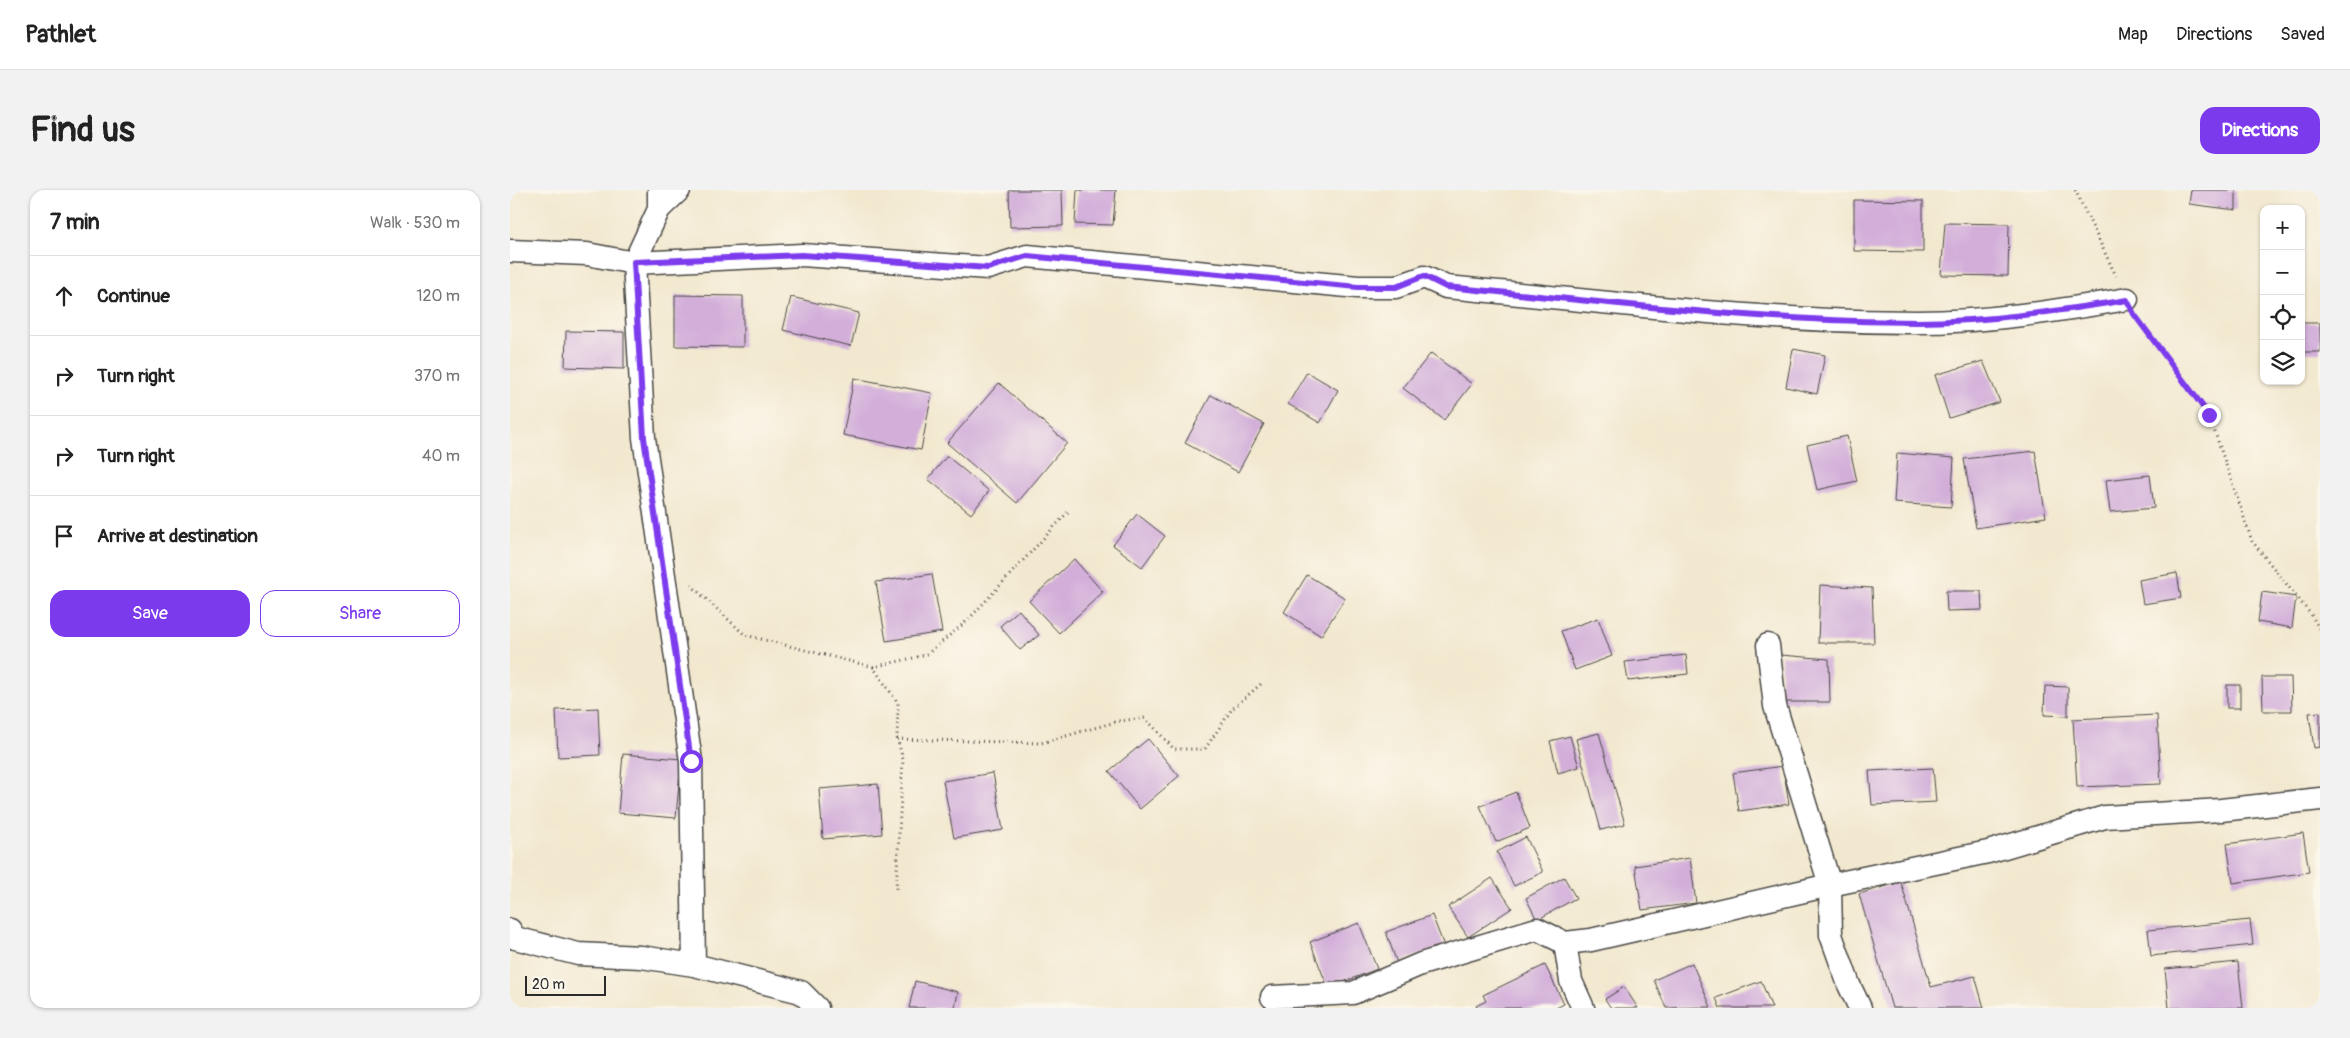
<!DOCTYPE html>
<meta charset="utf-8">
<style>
body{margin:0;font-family:Pangolin,sans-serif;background:#f2f2f2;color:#222}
.controls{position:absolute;right:15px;top:15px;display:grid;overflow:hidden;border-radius:10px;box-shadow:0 1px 4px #0004}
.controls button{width:45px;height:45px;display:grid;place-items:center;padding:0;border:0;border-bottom:1px solid #e0e0e0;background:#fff;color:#222;font:25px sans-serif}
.scale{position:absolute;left:15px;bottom:12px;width:81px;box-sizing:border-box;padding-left:5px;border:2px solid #2b2b2b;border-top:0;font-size:14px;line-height:18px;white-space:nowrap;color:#2b2b2b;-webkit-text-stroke:4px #fbf7ec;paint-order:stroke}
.stop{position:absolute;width:15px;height:15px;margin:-11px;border:4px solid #7c3aed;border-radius:50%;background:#fff}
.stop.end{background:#7c3aed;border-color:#fff;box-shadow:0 1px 5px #0008}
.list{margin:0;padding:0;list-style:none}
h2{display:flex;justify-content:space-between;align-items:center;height:65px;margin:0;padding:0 20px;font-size:21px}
h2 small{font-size:16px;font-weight:400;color:#767676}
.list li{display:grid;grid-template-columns:32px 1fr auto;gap:15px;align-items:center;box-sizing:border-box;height:80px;padding:0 20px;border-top:1px solid #e0e0e0}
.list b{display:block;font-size:19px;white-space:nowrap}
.list em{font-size:16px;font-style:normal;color:#767676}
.actions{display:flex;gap:10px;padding:15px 20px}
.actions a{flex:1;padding:11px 0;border:1px solid #7c3aed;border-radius:15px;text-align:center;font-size:18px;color:#7c3aed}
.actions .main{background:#7c3aed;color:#fff}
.icon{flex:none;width:28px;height:28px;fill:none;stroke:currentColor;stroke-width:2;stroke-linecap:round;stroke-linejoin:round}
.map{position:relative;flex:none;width:1810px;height:818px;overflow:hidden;border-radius:15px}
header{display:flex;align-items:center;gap:30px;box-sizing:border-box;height:70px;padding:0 25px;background:#fff;border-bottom:1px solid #e0e0e0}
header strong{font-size:24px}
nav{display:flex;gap:28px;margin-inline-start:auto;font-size:18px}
.intro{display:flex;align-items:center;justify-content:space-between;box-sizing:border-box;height:120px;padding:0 30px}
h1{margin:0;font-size:35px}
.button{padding:12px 22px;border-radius:15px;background:#7c3aed;color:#fff;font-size:18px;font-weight:700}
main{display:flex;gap:30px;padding:0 30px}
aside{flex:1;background:#fff;border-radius:15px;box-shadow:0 1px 4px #0004}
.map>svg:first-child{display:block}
.building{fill:#d2aed9}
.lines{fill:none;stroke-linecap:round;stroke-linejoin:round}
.minor-casing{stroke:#494744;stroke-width:25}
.path{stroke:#494744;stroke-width:3;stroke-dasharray:1 4;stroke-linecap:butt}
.minor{stroke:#fff;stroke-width:22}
.route{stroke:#7c3aed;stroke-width:6}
</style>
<header>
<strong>Pathlet</strong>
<nav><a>Map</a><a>Directions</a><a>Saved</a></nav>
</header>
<div class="intro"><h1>Find us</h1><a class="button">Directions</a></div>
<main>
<aside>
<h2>7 min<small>Walk · 530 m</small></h2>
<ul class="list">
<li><svg class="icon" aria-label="ahead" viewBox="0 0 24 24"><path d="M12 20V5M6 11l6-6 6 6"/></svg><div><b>Continue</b></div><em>120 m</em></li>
<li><svg class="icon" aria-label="right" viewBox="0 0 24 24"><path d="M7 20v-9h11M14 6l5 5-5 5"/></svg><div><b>Turn right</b></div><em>370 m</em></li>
<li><svg class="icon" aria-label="right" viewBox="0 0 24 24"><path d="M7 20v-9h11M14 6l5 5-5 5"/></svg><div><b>Turn right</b></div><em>40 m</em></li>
<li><svg class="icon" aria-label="arrive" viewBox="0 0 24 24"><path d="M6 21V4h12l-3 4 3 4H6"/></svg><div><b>Arrive at destination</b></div></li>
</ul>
<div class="actions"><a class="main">Save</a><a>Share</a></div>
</aside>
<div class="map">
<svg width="1810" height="818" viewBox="0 0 1810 818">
<rect width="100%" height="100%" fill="#fbf7ec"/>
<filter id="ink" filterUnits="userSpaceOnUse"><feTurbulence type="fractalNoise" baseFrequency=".02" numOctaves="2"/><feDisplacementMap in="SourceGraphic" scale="10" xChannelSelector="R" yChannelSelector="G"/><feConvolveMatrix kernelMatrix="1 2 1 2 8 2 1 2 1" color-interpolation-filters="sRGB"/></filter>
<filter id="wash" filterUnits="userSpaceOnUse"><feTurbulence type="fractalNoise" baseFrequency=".0096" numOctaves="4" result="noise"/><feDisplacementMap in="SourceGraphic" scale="20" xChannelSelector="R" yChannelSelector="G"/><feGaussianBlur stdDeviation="1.12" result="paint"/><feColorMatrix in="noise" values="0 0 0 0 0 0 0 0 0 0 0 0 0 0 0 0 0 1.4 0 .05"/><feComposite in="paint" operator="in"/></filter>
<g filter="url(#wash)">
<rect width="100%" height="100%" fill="#f2e8cf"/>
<g id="blocks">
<g class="building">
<polygon points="499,0 552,0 553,36 500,37"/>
<polygon points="567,0 606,0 603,35 565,34"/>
<polygon points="1681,0 1726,0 1726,20 1679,14"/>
<polygon points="1344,10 1413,11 1413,62 1344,61"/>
<polygon points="1435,33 1499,34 1498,86 1431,85"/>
<polygon points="165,105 233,106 233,157 165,156"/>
<polygon points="281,107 349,123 341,156 273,140"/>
<rect x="1791" y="133" width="19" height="29"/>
<polygon points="56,141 114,142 114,179 55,177"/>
<polygon points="1283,159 1315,165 1307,204 1276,197"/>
<polygon points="921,163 962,194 934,230 893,198"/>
<polygon points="1473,171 1490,212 1439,228 1425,185"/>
<polygon points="797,182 828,200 810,233 778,214"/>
<polygon points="344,188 422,203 411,260 333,245"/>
<polygon points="489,193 557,253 507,313 437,253"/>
<polygon points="701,205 754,234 728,282 675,253"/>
<polygon points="1337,246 1347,291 1307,300 1297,255"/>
<polygon points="1525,261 1536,327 1466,338 1454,269"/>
<polygon points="1387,263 1444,268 1441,317 1384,313"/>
<polygon points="437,266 479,301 461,324 418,289"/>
<polygon points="1640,285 1644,318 1600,322 1596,290"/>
<polygon points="627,324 655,346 632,377 603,355"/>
<polygon points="564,369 593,402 549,443 519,411"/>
<polygon points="1667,383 1671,408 1633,414 1629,390"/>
<polygon points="422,384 432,442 376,451 366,392"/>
<polygon points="797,385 835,408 811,446 774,422"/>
<polygon points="1310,395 1362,398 1364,453 1308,453"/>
<polygon points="1436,401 1471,401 1472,420 1437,421"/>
<polygon points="1752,402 1786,407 1782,438 1748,432"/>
<polygon points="509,420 529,445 510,460 490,436"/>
<polygon points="1088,428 1102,466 1065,480 1051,441"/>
<polygon points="1176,465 1178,484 1118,491 1115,472"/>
<polygon points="1271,465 1319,469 1320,512 1271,512"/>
<polygon points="1752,487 1781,487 1782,521 1753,521"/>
<rect x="1717" y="495" width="13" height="23"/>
<polygon points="1535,496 1558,497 1558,526 1534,525"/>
<polygon points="88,518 90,565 48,567 46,520"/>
<polygon points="1810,522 1810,557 1804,558 1799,523"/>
<polygon points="1647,525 1651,594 1567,597 1563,529"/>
<polygon points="1089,543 1115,634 1091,640 1066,549"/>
<polygon points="1060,546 1069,577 1048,583 1040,551"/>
<polygon points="638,549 669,586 630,619 599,581"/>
<polygon points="113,564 171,569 166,628 108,623"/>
<polygon points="1273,576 1279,614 1229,621 1223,583"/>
<polygon points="1423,578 1426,612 1362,615 1359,581"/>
<polygon points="483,583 493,640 444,648 433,591"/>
<polygon points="368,594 372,644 313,649 309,599"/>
<polygon points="1006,602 1020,638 986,652 970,616"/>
<polygon points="1793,643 1799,682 1723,693 1717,654"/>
<polygon points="1016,647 1033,682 1004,696 987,662"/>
<polygon points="1180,668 1186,713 1132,720 1125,676"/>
<polygon points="1054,687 1066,708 1027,730 1016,708"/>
<polygon points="982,688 1002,718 958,747 938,717"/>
<polygon points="1391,692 1421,797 1465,786 1474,818 1382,818 1349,704"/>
<polygon points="922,725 934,756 887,773 876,742"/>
<polygon points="1740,730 1743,755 1641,766 1638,740"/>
<polygon points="849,733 867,779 818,798 800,752"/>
<polygon points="1728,772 1733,818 1659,818 1655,779"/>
<polygon points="1182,773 1201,817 1156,818 1144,790"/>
<polygon points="1035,775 1054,814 1046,818 967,818 966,816 976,811 973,805"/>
<polygon points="405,791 448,802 445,818 399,818"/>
<polygon points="1251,791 1262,818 1210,818 1206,808"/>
<polygon points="1114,797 1128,818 1101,818 1095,809"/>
</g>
</g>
</g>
<g filter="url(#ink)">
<use href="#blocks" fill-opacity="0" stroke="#494744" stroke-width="1"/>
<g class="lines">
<defs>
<g id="minor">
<polyline points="149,0 149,19 124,73 134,248 181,571 184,775 291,802 307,818"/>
<polyline points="149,19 169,0"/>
<path d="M0,61L77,64L124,73L292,65L478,78L517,66L848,97H886L914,87L936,97C1092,111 1250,132 1407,132C1477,132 1547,121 1617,109"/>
<polyline points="1258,455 1265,516 1320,695 1321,745 1339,795 1350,818"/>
<polyline points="0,740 5,748 68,764 131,767 184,775"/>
<polyline points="1055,753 1061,791 1073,818"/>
<polyline points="762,807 843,803 911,774 1027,739 1055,753 1081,750 1320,695 1478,662 1595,627 1711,620 1810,609"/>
</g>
</defs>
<use href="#minor" class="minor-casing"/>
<g class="path">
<polyline points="1565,0 1606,86"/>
<polyline points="1629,131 1699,225 1742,351 1802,426 1810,440"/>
<polyline points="181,395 235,445 363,477 388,513 387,549 393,569 386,700"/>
<polyline points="363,477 416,465 458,430 558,322"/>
<polyline points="387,549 531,553 609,531 635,528 664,559 695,559 722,519 751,494"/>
</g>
<use href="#minor" class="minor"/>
</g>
</g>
<g class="lines" filter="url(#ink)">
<path class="route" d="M181,571L134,248L124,72L292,65L478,78L517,66L848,97H886L914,86L936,97C1091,111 1251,132 1407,132C1478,132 1547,121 1617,110L1624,124L1699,225"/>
</g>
</svg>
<div class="controls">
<button>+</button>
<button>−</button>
<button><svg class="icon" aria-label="locate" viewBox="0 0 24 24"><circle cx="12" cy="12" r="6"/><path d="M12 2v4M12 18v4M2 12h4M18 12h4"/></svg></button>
<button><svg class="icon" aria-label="layers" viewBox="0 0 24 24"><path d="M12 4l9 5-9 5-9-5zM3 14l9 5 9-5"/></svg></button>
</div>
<div class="scale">20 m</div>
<div class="stop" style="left:181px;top:571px"></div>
<div class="stop end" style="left:1699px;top:225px"></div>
</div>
</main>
